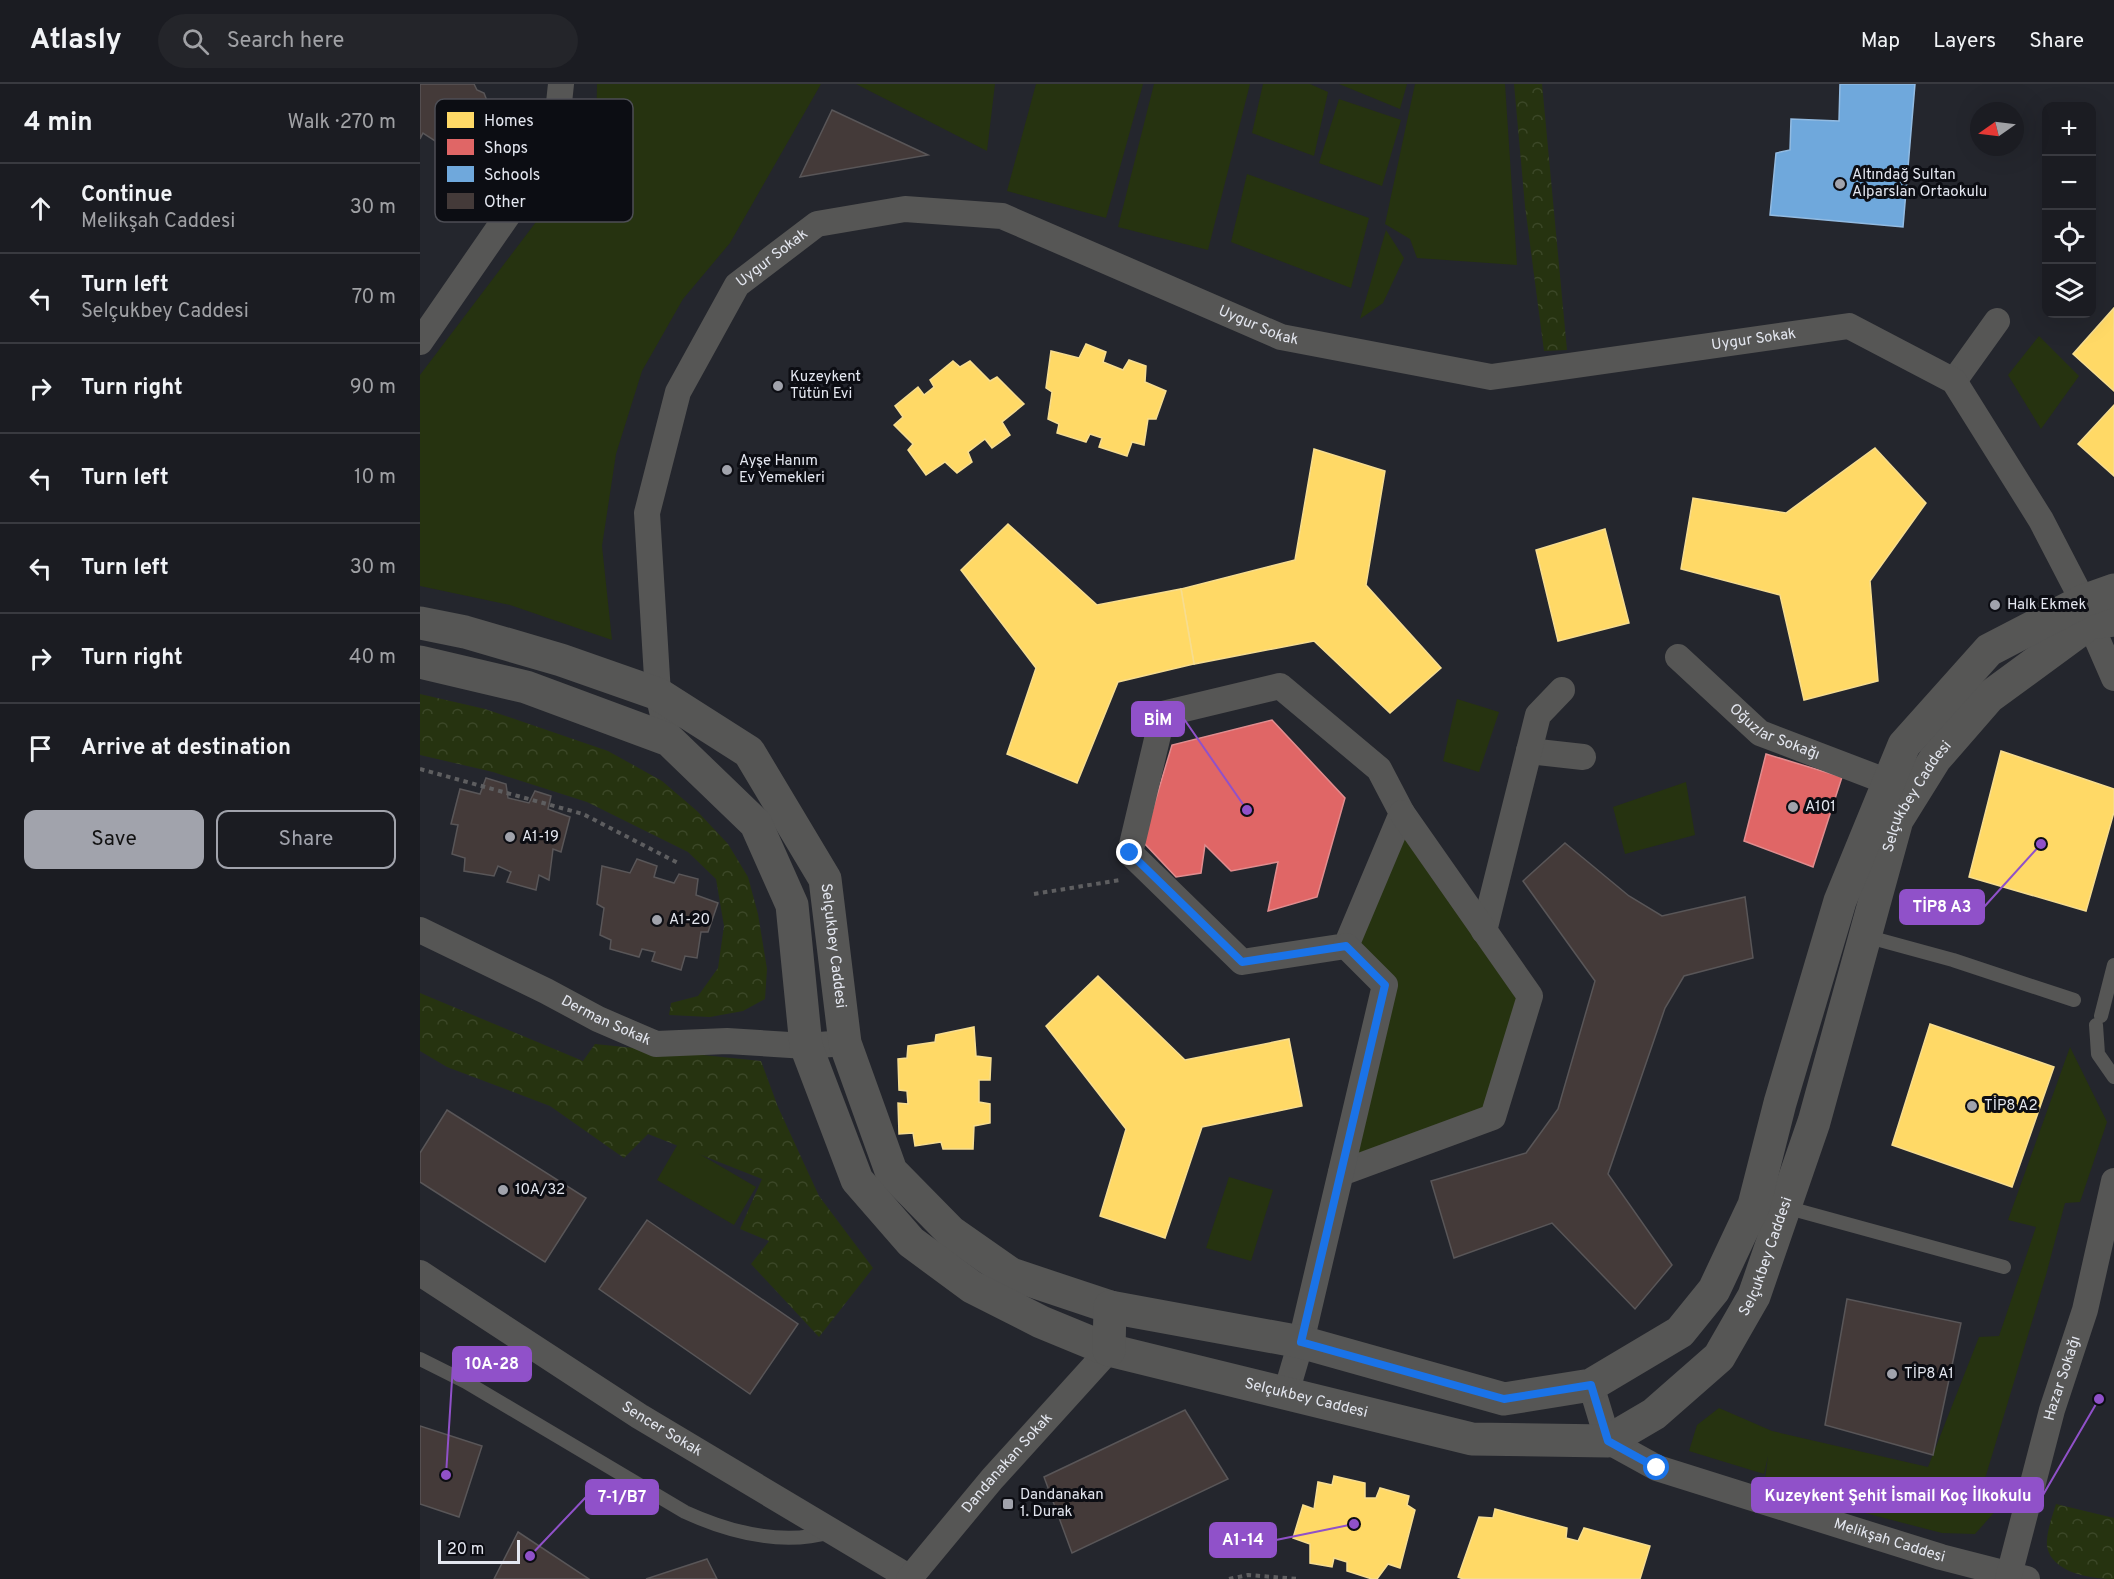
<!DOCTYPE html>
<meta charset="utf-8">
<style>
body{margin:0;font-family:Overpass,sans-serif;background:#24252a;color:#f1f3f6}
.controls{position:absolute;right:18px;top:18px;display:grid;overflow:hidden;border-radius:12px;box-shadow:0 6px 24px #0002}
.controls button{width:54px;height:54px;display:grid;place-items:center;padding:0;border:0;border-bottom:2px solid #393a40;background:#1b1c22;color:#f1f3f6;font:30px sans-serif}
.compass{position:absolute;left:1550px;top:18px;width:54px;height:54px;border-radius:50%;background:#1b1c22;box-shadow:0 6px 24px #0002;rotate:256deg}
.scale{position:absolute;left:18px;bottom:15px;width:82px;box-sizing:border-box;padding-left:6px;border:3px solid #e4e7f0;border-top:0;font-size:16px;line-height:21px;white-space:nowrap;color:#e4e7f0;-webkit-text-stroke:4px #0c0d13;paint-order:stroke}
.stop{position:absolute;width:18px;height:18px;margin:-14px;border:4px solid #1a73e8;border-radius:50%;background:#fff}
.stop.end{background:#1a73e8;border-color:#fff;box-shadow:0 2px 6px #0008}
.list{margin:0;padding:0;list-style:none}
h2{display:flex;justify-content:space-between;align-items:center;height:78px;margin:0;padding:0 24px;font-size:26px}
h2 small{font-size:20px;font-weight:400;color:#a0a1a5}
.list li{display:grid;grid-template-columns:39px 1fr auto;gap:18px;align-items:center;box-sizing:border-box;height:90px;padding:0 24px;border-top:2px solid #393a40}
.list b{display:block;font-size:22px;white-space:nowrap}
.list p{margin:0;font-size:20px;white-space:nowrap;color:#a0a1a5}
.list em{font-size:20px;font-style:normal;color:#a0a1a5}
.actions{display:flex;gap:12px;padding:18px 24px}
.actions a{flex:1;padding:14px 0;border:2px solid #a1a3ac;border-radius:12px;text-align:center;font-size:21px;color:#a1a3ac}
.actions .main{background:#a1a3ac;color:#111}
.icon{flex:none;width:33px;height:33px;fill:none;stroke:currentColor;stroke-width:2;stroke-linecap:round;stroke-linejoin:round}
.map{position:relative;flex:none;width:1694px;height:1495px;overflow:hidden}
header{display:flex;align-items:center;gap:36px;box-sizing:border-box;height:84px;padding:0 30px;background:#1b1c22;border-bottom:2px solid #393a40}
header strong{font-size:28px}
nav{display:flex;gap:33px;margin-inline-start:auto;font-size:21px}
.search{width:420px;height:54px;background:#24252a;display:flex;align-items:center;gap:15px;box-sizing:border-box;padding:0 21px;border-radius:33px;color:#a0a1a5;font-size:22px}
main{display:flex}
aside{flex:1;background:#1b1c22}
.map>svg:first-child{display:block}
.green{fill:#263310}
.forest{fill:url(#forest-crowns)}
.homes{fill:#ffd966;stroke:#f7dd8f;stroke-width:1.5}
.shops{fill:#e06666;stroke:#e18d8f;stroke-width:1.5}
.schools{fill:#6fa8dc;stroke:#92bbe2;stroke-width:1.5}
.building{fill:#443a39;stroke:#595658;stroke-width:1.5}
.lines{fill:none;stroke-linecap:round;stroke-linejoin:round}
.path{stroke:#5e5e60;stroke-width:4;stroke-dasharray:4.5 4.5;stroke-linecap:butt}
.service{stroke:#565655;stroke-width:14}
.minor{stroke:#565655;stroke-width:26}
.tertiary{stroke:#565655;stroke-width:33}
.route{stroke:#1a73e8;stroke-width:8}
.poi-dot{fill:#a1a3ac;stroke:#0c0d13;stroke-width:2}
.labels{text-anchor:middle;dominant-baseline:central;stroke-width:6;stroke-linejoin:round;paint-order:stroke}
.poi-label{font-size:15px;fill:#e4e7f0;stroke:#0c0d13;text-anchor:start}
.street-label{font-size:15px;fill:#e4e7f0;stroke:#0c0d13}
.key{fill:#0c0d13;stroke:#4d4e55;stroke-width:1.5}
.key-label{font-size:16px;fill:#e4e7f0}
.leader{fill:none;stroke:#9051c9;stroke-width:2}
.callout-dot{fill:#9051c9;stroke:#0c0d13;stroke-width:2}
.callout{fill:#9051c9;stroke:#9051c9;stroke-width:2}
.callout-label{font-size:16px;text-anchor:middle;font-weight:bold;fill:#fff}
</style>
<header>
<strong>Atlasly</strong>
<div class="search"><svg class="icon" aria-label="search" viewBox="0 0 24 24"><circle cx="10" cy="10" r="6"/><path d="M15 15l6 6"/></svg>Search here</div>
<nav><a>Map</a><a>Layers</a><a>Share</a></nav>
</header>
<main>
<aside>
<h2>4 min<small>Walk · 270 m</small></h2>
<ul class="list">
<li><svg class="icon" aria-label="ahead" viewBox="0 0 24 24"><path d="M12 20V5M6 11l6-6 6 6"/></svg><div><b>Continue</b><p>Melikşah Caddesi</p></div><em>30 m</em></li>
<li><svg class="icon" aria-label="left" viewBox="0 0 24 24"><path d="M17 20v-9H6M10 6l-5 5 5 5"/></svg><div><b>Turn left</b><p>Selçukbey Caddesi</p></div><em>70 m</em></li>
<li><svg class="icon" aria-label="right" viewBox="0 0 24 24"><path d="M7 20v-9h11M14 6l5 5-5 5"/></svg><div><b>Turn right</b></div><em>90 m</em></li>
<li><svg class="icon" aria-label="left" viewBox="0 0 24 24"><path d="M17 20v-9H6M10 6l-5 5 5 5"/></svg><div><b>Turn left</b></div><em>10 m</em></li>
<li><svg class="icon" aria-label="left" viewBox="0 0 24 24"><path d="M17 20v-9H6M10 6l-5 5 5 5"/></svg><div><b>Turn left</b></div><em>30 m</em></li>
<li><svg class="icon" aria-label="right" viewBox="0 0 24 24"><path d="M7 20v-9h11M14 6l5 5-5 5"/></svg><div><b>Turn right</b></div><em>40 m</em></li>
<li><svg class="icon" aria-label="arrive" viewBox="0 0 24 24"><path d="M6 21V4h12l-3 4 3 4H6"/></svg><div><b>Arrive at destination</b></div></li>
</ul>
<div class="actions"><a class="main">Save</a><a>Share</a></div>
</aside>
<div class="map">
<svg width="1694" height="1495" viewBox="0 0 1694 1495">
<defs>
<pattern id="forest-crowns" width="20" height="18" patternUnits="userSpaceOnUse" patternTransform="scale(1.5)"><rect width="20" height="18" fill="#263310"/><path d="M2 6a3 3 0 1 1 6 0M12 15a3 3 0 1 1 6 0" fill="none" stroke="#3b4727"/></pattern>
</defs>
<rect width="100%" height="100%" fill="#24262d"/>
<g class="green">
<polygon points="177,0 401,0 310,159 263,215 222,287 196,370 182,462 192,556 90,521 0,502 0,291 119,134 176,50"/>
<polygon points="436,0 575,0 567,67"/>
<polygon points="616,0 723,0 686,134 587,107"/>
<polygon points="734,0 830,0 788,166 698,143"/>
<polygon points="843,0 890,0 908,8 894,72 832,49"/>
<polygon points="919,0 987,0 980,25"/>
<polygon points="995,0 1085,0 1097,181 997,174 990,155 965,140"/>
<polygon points="919,15 981,36 962,102 899,79"/>
<polygon points="827,90 949,134 931,204 811,158"/>
<polygon points="966,146 984,174 963,219 940,235"/>
<polygon points="1619,252 1659,292 1621,345 1588,291"/>
<polygon points="1037,615 1079,628 1059,688 1023,677"/>
<polygon points="1266,698 1275,751 1205,770 1193,723"/>
<polygon points="982,729 1110,912 1073,1033 921,1089 965,901 926,862"/>
<polygon points="1650,963 1687,1038 1660,1118 1645,1119 1626,1191 1564,1398 1583,1408 1580,1422 1555,1450 1522,1449 1344,1403 1348,1372 1344,1390 1269,1367 1277,1341 1299,1324 1352,1347 1508,1383 1559,1253 1579,1252 1616,1143 1588,1136"/>
<polygon points="259,1058 336,1103 314,1141 237,1096"/>
<polygon points="809,1093 853,1106 831,1177 786,1164"/>
</g>
<g class="forest">
<polygon points="1094,0 1122,0 1147,266 1124,267 1105,122"/>
<polygon points="0,610 65,625 188,667 242,697 277,727 308,760 328,793 338,830 347,885 345,915 323,927 290,933 249,931 251,919 278,912 298,884 304,842 296,795 268,768 167,718 73,688 0,671"/>
<polygon points="0,909 163,977 175,960 341,977 358,1023 399,1112 453,1184 399,1253 331,1180 349,1157 320,1145 342,1095 228,1050 204,1074 130,1022 27,983 0,967"/>
<path d="M1636,1420L1694,1434V1495C1672,1495 1631,1489 1627,1462C1626,1449 1632,1433 1636,1420Z"/>
</g>
<g class="homes">
<polygon points="1694,224 1694,307 1653,270"/>
<polygon points="666,260 686,268 683,278 703,286 709,276 726,282 725,298 746,307 736,335 728,335 724,361 712,358 707,372 679,363 682,354 670,350 666,358 637,349 639,340 628,335 632,308 626,304 631,267 659,274"/>
<polygon points="533,277 540,283 550,277 570,297 577,293 604,320 582,338 590,351 572,364 565,355 548,368 552,378 537,389 525,378 506,391 488,366 493,360 474,341 483,333 475,322 498,303 504,311 514,303 510,296"/>
<polygon points="1694,321 1694,392 1658,360"/>
<polygon points="1455,364 1506,419 1450,497 1458,597 1384,616 1360,511 1261,485 1273,414 1366,429"/>
<polygon points="894,365 965,387 946,501 1021,584 970,629 894,557 774,580 761,505 875,476"/>
<polygon points="588,440 677,521 761,505 774,580 698,598 657,699 587,670 616,584 541,486"/>
<polygon points="1185,445 1209,539 1138,557 1116,466"/>
<polygon points="1581,667 1694,705 1694,728 1666,827 1549,793"/>
<polygon points="678,892 765,976 869,955 882,1022 782,1043 745,1154 680,1132 706,1045 626,942"/>
<polygon points="1510,940 1634,983 1592,1103 1472,1061"/>
<polygon points="554,943 556,972 571,974 570,996 559,996 559,1018 570,1020 570,1039 554,1042 553,1065 523,1065 521,1058 495,1062 493,1049 479,1050 478,1019 488,1020 487,1007 479,1006 478,975 487,974 488,962 515,958 516,951"/>
<polygon points="914,1392 945,1399 945,1414 956,1414 960,1404 989,1412 987,1421 995,1426 980,1484 968,1480 957,1495 952,1495 927,1487 927,1478 914,1474 912,1483 890,1479 890,1460 873,1454 883,1421 894,1425 898,1398 912,1401"/>
<polygon points="1075,1425 1147,1444 1146,1454 1158,1457 1164,1444 1230,1462 1220,1495 1043,1495 1038,1493 1059,1433 1073,1434"/>
</g>
<g class="shops">
<polygon points="852,636 925,714 897,813 848,827 858,778 811,787 785,761 781,789 756,793 723,758 752,661"/>
<polygon points="1346,670 1422,693 1393,783 1324,757"/>
</g>
<polygon class="schools" points="1420,0 1495,0 1483,143 1350,131 1356,69 1370,66 1371,35 1419,37"/>
<g class="building">
<polygon points="0,0 54,0 57,6 64,9 69,22 62,33 69,58 43,63 42,54 37,52 29,66 3,49 0,55"/>
<polygon points="412,26 508,71 380,93"/>
<polygon points="66,694 86,700 88,714 109,719 115,707 131,712 128,725 150,733 141,768 133,765 129,796 119,791 116,806 87,798 91,788 78,782 74,792 44,787 45,774 32,770 38,741 31,740 40,705 60,710"/>
<polygon points="1145,759 1209,812 1242,832 1325,813 1333,874 1264,892 1245,924 1188,1090 1252,1181 1215,1225 1132,1139 1034,1174 1011,1097 1106,1069 1138,1025 1175,897 1103,797"/>
<polygon points="217,775 237,782 234,793 254,799 259,790 278,795 276,811 298,819 288,848 281,848 277,874 265,872 261,886 232,877 235,868 222,865 219,873 190,865 191,856 180,851 184,824 177,820 182,782 210,789"/>
<polygon points="27,1026 166,1114 125,1178 0,1098 0,1069"/>
<polygon points="227,1136 378,1240 330,1310 179,1205"/>
<polygon points="1427,1215 1541,1239 1513,1371 1405,1341"/>
<polygon points="765,1326 808,1395 652,1469 624,1393"/>
<polygon points="0,1342 62,1362 39,1433 0,1420"/>
<polygon points="98,1448 169,1495 74,1495"/>
<polygon points="287,1475 297,1495 226,1495"/>
</g>
<g class="lines">
<g class="path">
<polyline points="0,685 163,730 258,779"/>
<polyline points="614,810 700,796"/>
<polyline points="809,1495 828,1491 878,1495"/>
</g>
<g class="service">
<polyline points="1445,852 1533,876 1654,916"/>
<polyline points="1681,932 1694,881"/>
<polyline points="1676,941 1678,970 1694,993"/>
<polyline points="1365,1123 1584,1183"/>
<path d="M0,1275L46,1298L265,1428C309,1448 362,1462 411,1448"/>
</g>
<g class="minor">
<polyline points="0,258 101,112 137,38 141,0"/>
<polyline points="1534,297 1577,237"/>
<path id="s1" d="M1258,573L1340,649L1484,704"/>
<polygon points="860,602 959,685 982,729 926,862 822,878 710,769 743,630"/>
<path id="s2" d="M249,656L238,610L227,429L258,308L317,201L397,140L485,125L582,132L861,253L1071,293L1429,242L1534,297L1621,436L1663,517L1670,539L1694,594"/>
<polyline points="1109,667 1163,673"/>
<path id="s3" d="M0,846L126,907L178,935L236,960L307,957L386,962L425,959"/>
<polyline points="1064,847 1118,631 1142,606"/>
<polyline points="921,1089 1073,1033 1110,912 982,729"/>
<path id="s4" d="M0,1189L219,1332L490,1494"/>
<path id="s5" d="M1171,1301L1188,1357L1237,1384L1521,1473L1607,1495"/>
<polyline points="866,1309 881,1258 965,901 926,862"/>
<path id="s6" d="M489,1495L572,1395L689,1266"/>
<path id="s7" d="M1588,1495L1632,1326L1665,1226L1694,1097"/>
</g>
<g class="tertiary">
<path id="s8" d="M0,539L45,548L141,576L238,610L329,668L405,795L425,959L471,1087L531,1148L591,1190L690,1223"/>
<path id="s9" d="M0,578L106,603L249,656L336,740L372,821L386,962L437,1096L491,1158L552,1203L621,1238L689,1266L1052,1355L1188,1357L1234,1330L1299,1273L1334,1212L1394,1038L1477,736L1515,675L1569,613L1670,539L1694,536"/>
<polyline points="689,1266 690,1223 881,1258 1084,1315 1171,1301 1260,1248 1294,1206 1334,1121 1360,1019 1420,817 1484,661 1569,566 1663,517 1694,506"/>
</g>
</g>
<g class="lines">
<polyline class="route" points="710,769 822,878 926,862 965,901 881,1258 1084,1315 1171,1301 1188,1357 1237,1384"/>
</g>
<g class="poi-dot">
<circle cx="1420" cy="100" r="6"/>
<circle cx="358" cy="302" r="6"/>
<circle cx="307" cy="386" r="6"/>
<circle cx="1575" cy="521" r="6"/>
<circle cx="1373" cy="723" r="6"/>
<circle cx="90" cy="753" r="6"/>
<circle cx="237" cy="836" r="6"/>
<circle cx="1552" cy="1022" r="6"/>
<circle cx="83" cy="1106" r="6"/>
<circle cx="1472" cy="1290" r="6"/>
<rect x="582" y="1414" width="12" height="12" rx="3"/>
</g>
<g class="labels">
<g class="poi-label">
<text x="1432" y="91">Altındağ Sultan<tspan x="1432" dy="17">Alparslan Ortaokulu</tspan></text>
<text x="370" y="293">Kuzeykent<tspan x="370" dy="17">Tütün Evi</tspan></text>
<text x="319" y="377">Ayşe Hanım<tspan x="319" dy="17">Ev Yemekleri</tspan></text>
<text x="1587" y="521">Halk Ekmek</text>
<text x="1385" y="723">A101</text>
<text x="102" y="753">A1-19</text>
<text x="249" y="836">A1-20</text>
<text x="1564" y="1022">TİP8 A2</text>
<text x="95" y="1106">10A/32</text>
<text x="1484" y="1290">TİP8 A1</text>
<text x="600" y="1411">Dandanakan<tspan x="600" dy="17">1. Durak</tspan></text>
</g>
<g class="street-label">
<text stroke="none"><textPath href="#s2" startOffset="520">Uygur Sokak</textPath></text>
<text stroke="none"><textPath href="#s2" startOffset="1042">Uygur Sokak</textPath></text>
<text stroke="none"><textPath href="#s2" startOffset="1546">Uygur Sokak</textPath></text>
<text stroke="none"><textPath href="#s1" startOffset="124">Oğuzlar Sokağı</textPath></text>
<text stroke="none"><textPath href="#s9" startOffset="2312">Selçukbey Caddesi</textPath></text>
<text stroke="none"><textPath href="#s8" startOffset="572">Selçukbey Caddesi</textPath></text>
<text stroke="none"><textPath href="#s3" startOffset="207">Derman Sokak</textPath></text>
<text stroke="none"><textPath href="#s9" startOffset="1826">Selçukbey Caddesi</textPath></text>
<text stroke="none"><textPath href="#s7" startOffset="208">Hazar Sokağı</textPath></text>
<text stroke="none"><textPath href="#s9" startOffset="1268">Selçukbey Caddesi</textPath></text>
<text stroke="none"><textPath href="#s4" startOffset="288">Sencer Sokak</textPath></text>
<text stroke="none"><textPath href="#s6" startOffset="152">Dandanakan Sokak</textPath></text>
<text stroke="none"><textPath href="#s5" startOffset="358">Melikşah Caddesi</textPath></text>
</g>
</g>
<rect x="15" y="15" width="198" height="123" rx="9" class="key"/>
<rect x="27" y="28" width="27" height="16" fill="#ffd966"/>
<rect x="27" y="55" width="27" height="16" fill="#e06666"/>
<rect x="27" y="82" width="27" height="16" fill="#6fa8dc"/>
<rect x="27" y="109" width="27" height="16" fill="#443a39"/>
<g class="key-label">
<text x="64" y="42">Homes</text>
<text x="64" y="69">Shops</text>
<text x="64" y="96">Schools</text>
<text x="64" y="123">Other</text>
</g>
<path class="leader" d="M827 726L764 635M1621 760L1564 823M26 1391L33 1280M1679 1315L1623 1411M110 1472L166 1413M934 1440L856 1456"/>
<g class="callout-dot">
<circle cx="827" cy="726" r="6"/>
<circle cx="1621" cy="760" r="6"/>
<circle cx="26" cy="1391" r="6"/>
<circle cx="1679" cy="1315" r="6"/>
<circle cx="110" cy="1472" r="6"/>
<circle cx="934" cy="1440" r="6"/>
</g>
<g class="callout">
<rect x="712" y="618" width="52" height="34" rx="6"/>
<rect x="1480" y="806" width="84" height="34" rx="6"/>
<rect x="33" y="1263" width="78" height="34" rx="6"/>
<rect x="1332" y="1394" width="291" height="34" rx="6"/>
<rect x="166" y="1396" width="72" height="34" rx="6"/>
<rect x="790" y="1439" width="66" height="34" rx="6"/>
</g>
<g class="callout-label">
<text x="738" y="641">BİM</text>
<text x="1522" y="828">TİP8 A3</text>
<text x="72" y="1285">10A-28</text>
<text x="1478" y="1417">Kuzeykent Şehit İsmail Koç İlkokulu</text>
<text x="202" y="1418">7-1/B7</text>
<text x="823" y="1461">A1-14</text>
</g>
</svg>
<div class="controls">
<button>+</button>
<button>−</button>
<button><svg class="icon" aria-label="locate" viewBox="0 0 24 24"><circle cx="12" cy="12" r="6"/><path d="M12 2v4M12 18v4M2 12h4M18 12h4"/></svg></button>
<button><svg class="icon" aria-label="layers" viewBox="0 0 24 24"><path d="M12 4l9 5-9 5-9-5zM3 14l9 5 9-5"/></svg></button>
</div>
<svg class="compass" viewBox="-18 -18 36 36"><path d="M0-13l5 13h-10z" fill="#e53935"/><path d="M0 13l5-13h-10z" fill="#a0a1a5"/></svg>
<div class="scale">20 m</div>
<div class="stop" style="left:1237px;top:1384px"></div>
<div class="stop end" style="left:710px;top:769px"></div>
</div>
</main>
